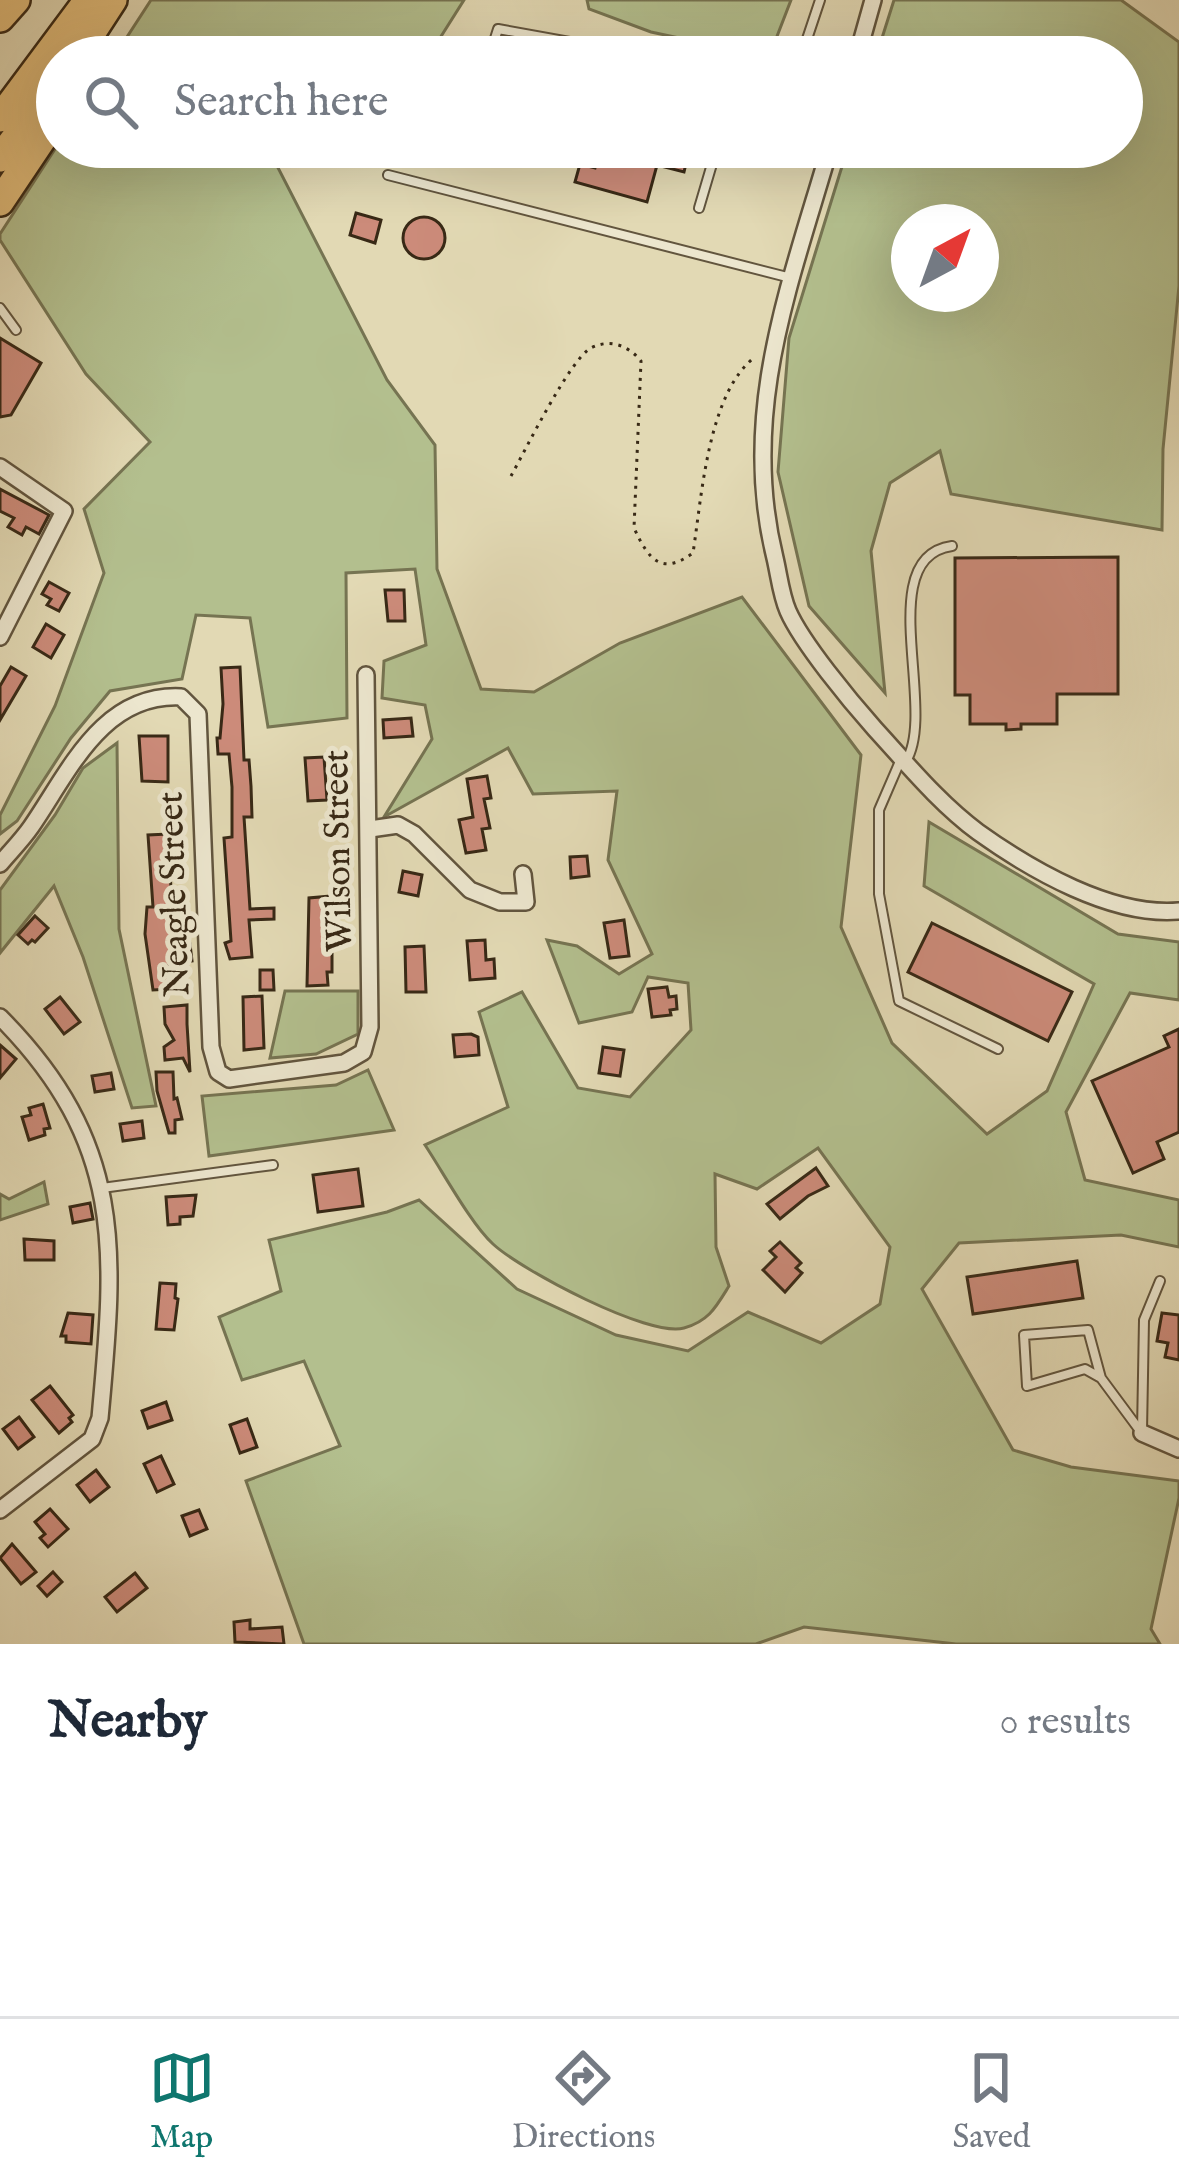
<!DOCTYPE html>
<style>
body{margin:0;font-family:"IM FELL English",serif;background:#f6f6f7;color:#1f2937}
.compass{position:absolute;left:891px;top:204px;width:108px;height:108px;border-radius:50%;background:#fff;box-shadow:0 12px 48px #0002;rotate:41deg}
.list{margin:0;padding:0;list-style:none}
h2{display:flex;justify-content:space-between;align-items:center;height:156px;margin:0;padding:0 48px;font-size:51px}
h2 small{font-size:39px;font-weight:400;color:#747a83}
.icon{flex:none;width:66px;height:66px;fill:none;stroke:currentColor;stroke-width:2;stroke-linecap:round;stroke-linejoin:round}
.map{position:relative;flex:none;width:1179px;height:1644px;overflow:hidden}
.search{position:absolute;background:#fff;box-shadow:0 12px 48px #0002;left:36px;right:36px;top:36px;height:132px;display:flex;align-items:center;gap:30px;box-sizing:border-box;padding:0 42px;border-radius:66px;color:#747a83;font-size:45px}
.sheet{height:372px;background:#fff}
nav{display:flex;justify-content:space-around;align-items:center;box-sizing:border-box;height:168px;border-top:3px solid #e0e1e3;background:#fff;font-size:33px;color:#747a83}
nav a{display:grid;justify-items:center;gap:6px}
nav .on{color:#0f766e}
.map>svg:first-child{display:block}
.green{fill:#b3bf8e;stroke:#767452;stroke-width:3;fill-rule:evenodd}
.building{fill:#cc8b7a;stroke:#382916;stroke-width:3}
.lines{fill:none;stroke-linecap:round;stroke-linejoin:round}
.service-casing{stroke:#62553e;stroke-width:12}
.minor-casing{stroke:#62553e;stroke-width:20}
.motorway-casing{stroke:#382916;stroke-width:32}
.path{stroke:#382916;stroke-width:3;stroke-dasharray:3 6;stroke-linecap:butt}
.service{stroke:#ece6ce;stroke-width:8}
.minor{stroke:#ece6ce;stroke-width:15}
.motorway{stroke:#e1bc7a;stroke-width:27}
.labels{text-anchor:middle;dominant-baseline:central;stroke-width:10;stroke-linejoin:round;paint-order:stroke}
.street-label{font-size:36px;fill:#382916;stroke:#ece6ce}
</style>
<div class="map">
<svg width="1179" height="1644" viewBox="0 0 1179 1644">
<rect width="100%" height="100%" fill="#e2d9b4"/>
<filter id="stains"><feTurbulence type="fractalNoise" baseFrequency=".00167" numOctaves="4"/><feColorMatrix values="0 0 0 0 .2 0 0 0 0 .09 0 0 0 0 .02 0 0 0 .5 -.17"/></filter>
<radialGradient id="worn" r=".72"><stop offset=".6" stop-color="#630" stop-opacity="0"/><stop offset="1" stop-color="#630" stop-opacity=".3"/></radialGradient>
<g class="green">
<polygon points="151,0 464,0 428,57 114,57"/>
<polygon points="587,0 791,0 769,57 651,32 589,9"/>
<path d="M894,0H1121L1179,42V286L1163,449L1162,530L951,494L940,451L890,483L871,551L885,693L809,606L778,472L789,338L848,147H1122V57H876ZM909,222H981V294H909Z"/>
<path d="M57,146L315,147L274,160L387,380L435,445L437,569L481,689L534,692L620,643L742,597L861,755L841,927L892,1043L987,1134L1047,1091L1094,984L924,886L929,822L1118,934L1179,942V1000L1130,993L1066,1112L1085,1180L1179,1200V1247L1121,1235L959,1243L922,1289L1013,1450L1071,1467L1179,1481V1498L1151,1629L1160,1644H956L804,1627L756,1644H304L246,1481L340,1446L304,1361L242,1380L219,1317L281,1291L269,1240L387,1212L419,1200L517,1289L616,1335L688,1351L748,1312L821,1343L880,1304L890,1247L818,1148L757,1189L715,1174L716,1247L729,1286C716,1307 709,1321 684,1328C649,1338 521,1270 493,1244C471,1224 443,1172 425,1145L508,1107L479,1012L522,992L578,1088L630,1097L691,1030L688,983L648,977L632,1012L579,1023L547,940L577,946L619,974L652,954L608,860L617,791L533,794L508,748L384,817L432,739L425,705L382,698L384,661L426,645L415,569L346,573L347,718L268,727L250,618L196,615L182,679L110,691L71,738L17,821L0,834V815L55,706L104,573L84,509L150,442L86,374L0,240V234Z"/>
<polygon points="117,743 119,929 156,1106 132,1108 83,957 54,886 0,953 0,890 55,815 83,768"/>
<polygon points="285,991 358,991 358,1034 316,1054 270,1058"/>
<polygon points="368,1070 394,1130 209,1156 202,1096 336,1085"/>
<polygon points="44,1182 48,1204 0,1220 0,1194 9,1199"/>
</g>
<g class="building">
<polygon points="600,147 690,147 684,172 657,165 647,202 575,182 580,164 595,168"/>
<polygon points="356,213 381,220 375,243 350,235"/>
<circle cx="424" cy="238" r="21"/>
<polygon points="0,338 41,363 11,415 0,417"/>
<polygon points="0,489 49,515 39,534 26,527 22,535 8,527 14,518 0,511"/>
<polygon points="1118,557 1118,694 1057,694 1057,724 1021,724 1021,729 1006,730 1006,724 970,724 970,695 955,695 955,558"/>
<polygon points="49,582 69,593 59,611 47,605 51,599 42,594"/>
<polygon points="385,590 404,590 405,621 388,621"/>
<polygon points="46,624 64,635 51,658 33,647"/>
<polygon points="11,667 26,676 0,720 0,686"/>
<polygon points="240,667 244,760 249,760 251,786 252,817 244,817 250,909 274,908 274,919 249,920 252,957 230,959 225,943 231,941 224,838 232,837 232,787 229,754 218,754 217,738 220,738 223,704 221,668"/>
<polygon points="411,718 413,736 384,738 383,720"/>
<polygon points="139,736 168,736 168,782 142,781"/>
<polygon points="324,757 327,800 308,801 305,758"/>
<polygon points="487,776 491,798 484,799 490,828 482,829 486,850 466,853 459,820 473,817 467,779"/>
<polygon points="168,834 172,907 186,906 187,944 190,944 192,961 169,964 170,989 153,990 145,934 147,907 153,907 148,835"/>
<polygon points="587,856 589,876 571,878 570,857"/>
<polygon points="403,871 422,875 418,896 399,892"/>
<polygon points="332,896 332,972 327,972 328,985 307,986 309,898"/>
<polygon points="35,916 48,928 35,942 32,940 28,944 18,935"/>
<polygon points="624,920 629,956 610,958 604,923"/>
<polygon points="932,923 1072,992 1048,1041 908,972"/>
<polygon points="485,940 486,960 494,959 495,978 470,980 467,941"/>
<polygon points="424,946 426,992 406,992 405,947"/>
<polygon points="260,970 273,970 274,990 260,990"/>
<polygon points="667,987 669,997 676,996 677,1009 670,1010 671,1015 652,1017 648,989"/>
<polygon points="262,996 264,1048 244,1050 243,997"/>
<polygon points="60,997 80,1022 64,1034 45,1009"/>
<polygon points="187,1005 187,1024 190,1072 183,1058 165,1060 164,1047 174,1040 165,1024 164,1007"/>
<polygon points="1179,1029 1179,1132 1157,1142 1164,1159 1133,1173 1092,1081 1169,1047 1164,1036"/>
<polygon points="471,1034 478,1037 479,1055 455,1057 453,1035"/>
<polygon points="0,1045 16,1059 0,1078"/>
<polygon points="603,1047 624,1050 620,1076 599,1073"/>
<polygon points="156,1072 173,1072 174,1099 177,1098 182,1119 175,1120 175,1133 169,1133 157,1091"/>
<polygon points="111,1073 114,1089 95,1092 92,1076"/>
<polygon points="43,1104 50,1128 44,1129 45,1135 29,1140 22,1117 31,1115 29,1108"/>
<polygon points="142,1121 144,1138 123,1141 120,1124"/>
<polygon points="816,1168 828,1186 808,1196 780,1219 767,1204"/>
<polygon points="358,1169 363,1206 318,1212 313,1175"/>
<polygon points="196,1195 193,1216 180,1217 180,1224 168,1225 166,1197"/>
<polygon points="90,1203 93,1219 73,1223 70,1207"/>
<polygon points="24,1239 54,1241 54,1260 25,1260"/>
<polygon points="780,1242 801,1263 796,1268 802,1273 785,1292 763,1270 776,1257 770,1251"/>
<polygon points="1077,1261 1083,1298 973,1314 967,1277"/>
<polygon points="160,1283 176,1284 175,1298 178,1299 174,1330 156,1329"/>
<polygon points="68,1313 93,1315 91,1344 66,1342 66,1336 61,1336"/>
<polygon points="1162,1313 1179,1315 1179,1360 1165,1357 1168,1343 1157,1341"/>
<polygon points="50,1386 73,1415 69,1418 72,1422 59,1433 32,1400"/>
<polygon points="166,1402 172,1420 148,1428 142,1411"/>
<polygon points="19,1417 34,1437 18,1449 3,1429"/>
<polygon points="247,1419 257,1447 240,1453 230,1425"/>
<polygon points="161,1456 174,1484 157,1492 144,1464"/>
<polygon points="96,1470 109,1487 90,1502 77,1485"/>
<polygon points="50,1509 68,1529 48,1547 40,1538 45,1534 35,1522"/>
<polygon points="199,1510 207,1529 190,1536 182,1516"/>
<polygon points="12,1544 36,1572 21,1584 0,1558"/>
<polygon points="53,1572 62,1582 47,1596 38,1586"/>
<polygon points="135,1573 147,1588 117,1612 105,1597"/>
<polygon points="250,1620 250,1629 282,1627 284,1644 235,1642 234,1622"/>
</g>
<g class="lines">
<defs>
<g id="service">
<polyline points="489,57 498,29 653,57"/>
<polyline points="795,57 806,42 820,0"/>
<polyline points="533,147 573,157 575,147"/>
<polyline points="388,175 791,278"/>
<polyline points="699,208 717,147"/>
<polyline points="0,308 16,330"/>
<polyline points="901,759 879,810 879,894 899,1001 998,1049"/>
<path d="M906,761C938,710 872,557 952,546"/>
<polyline points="102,1188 273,1165"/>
<polyline points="1101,1378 1085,1369 1027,1386 1024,1335 1088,1330 1101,1378 1141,1432"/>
<polyline points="1142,1431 1144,1320 1160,1281"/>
</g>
<g id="minor">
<polyline points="857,57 873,0"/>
<path d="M830,147C790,285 739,413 775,558C779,575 781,595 788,611C802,643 851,702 875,729C908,765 939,803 978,832C1031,870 1112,917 1179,911"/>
<polyline points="0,467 64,511 0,637"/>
<polyline points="370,829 398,825 414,834 470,890 500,902 526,902 523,874"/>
<path d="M0,864C10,852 22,840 31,827C69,772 102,693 181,697L198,714L211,1047L218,1072L229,1079L344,1063L363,1052L370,1027L366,675"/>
<path d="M0,1017C127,1145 115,1253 100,1418L92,1439L0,1510"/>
<polyline points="1142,1433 1179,1449"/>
</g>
<g id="motorway">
<polyline points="0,18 16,0"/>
<polyline points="76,57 113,0"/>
<polyline points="0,118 88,0"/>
<polyline points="0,158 57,83"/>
<polyline points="0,202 57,117"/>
</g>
</defs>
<use href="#service" class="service-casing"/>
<use href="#minor" class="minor-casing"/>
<use href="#motorway" class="motorway-casing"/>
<path class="path" d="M511,476C525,451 570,359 591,348C610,338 629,346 641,361L634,528C649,560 661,576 693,553C702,495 708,393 755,357"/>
<use href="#service" class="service"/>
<use href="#minor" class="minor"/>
<use href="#motorway" class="motorway"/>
</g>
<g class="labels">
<g class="street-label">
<text transform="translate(339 851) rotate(-91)">Wilson Street</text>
<text transform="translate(175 894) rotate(-92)">Neagle Street</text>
</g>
</g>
<rect width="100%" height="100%" filter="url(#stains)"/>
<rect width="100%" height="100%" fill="url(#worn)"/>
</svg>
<svg class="compass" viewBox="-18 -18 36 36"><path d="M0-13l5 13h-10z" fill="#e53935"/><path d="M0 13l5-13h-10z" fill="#747a83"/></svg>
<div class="search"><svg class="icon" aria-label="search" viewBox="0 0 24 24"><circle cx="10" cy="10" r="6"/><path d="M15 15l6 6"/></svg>Search here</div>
</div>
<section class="sheet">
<h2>Nearby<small>0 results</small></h2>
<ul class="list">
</ul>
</section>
<nav>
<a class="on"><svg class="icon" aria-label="map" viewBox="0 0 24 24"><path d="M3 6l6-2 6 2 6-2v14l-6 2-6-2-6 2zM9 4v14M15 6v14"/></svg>Map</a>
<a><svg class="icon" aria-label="directions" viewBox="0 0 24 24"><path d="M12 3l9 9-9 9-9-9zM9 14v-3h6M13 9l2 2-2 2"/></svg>Directions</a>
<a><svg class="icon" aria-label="saved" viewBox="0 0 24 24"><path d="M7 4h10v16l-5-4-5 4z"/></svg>Saved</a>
</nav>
